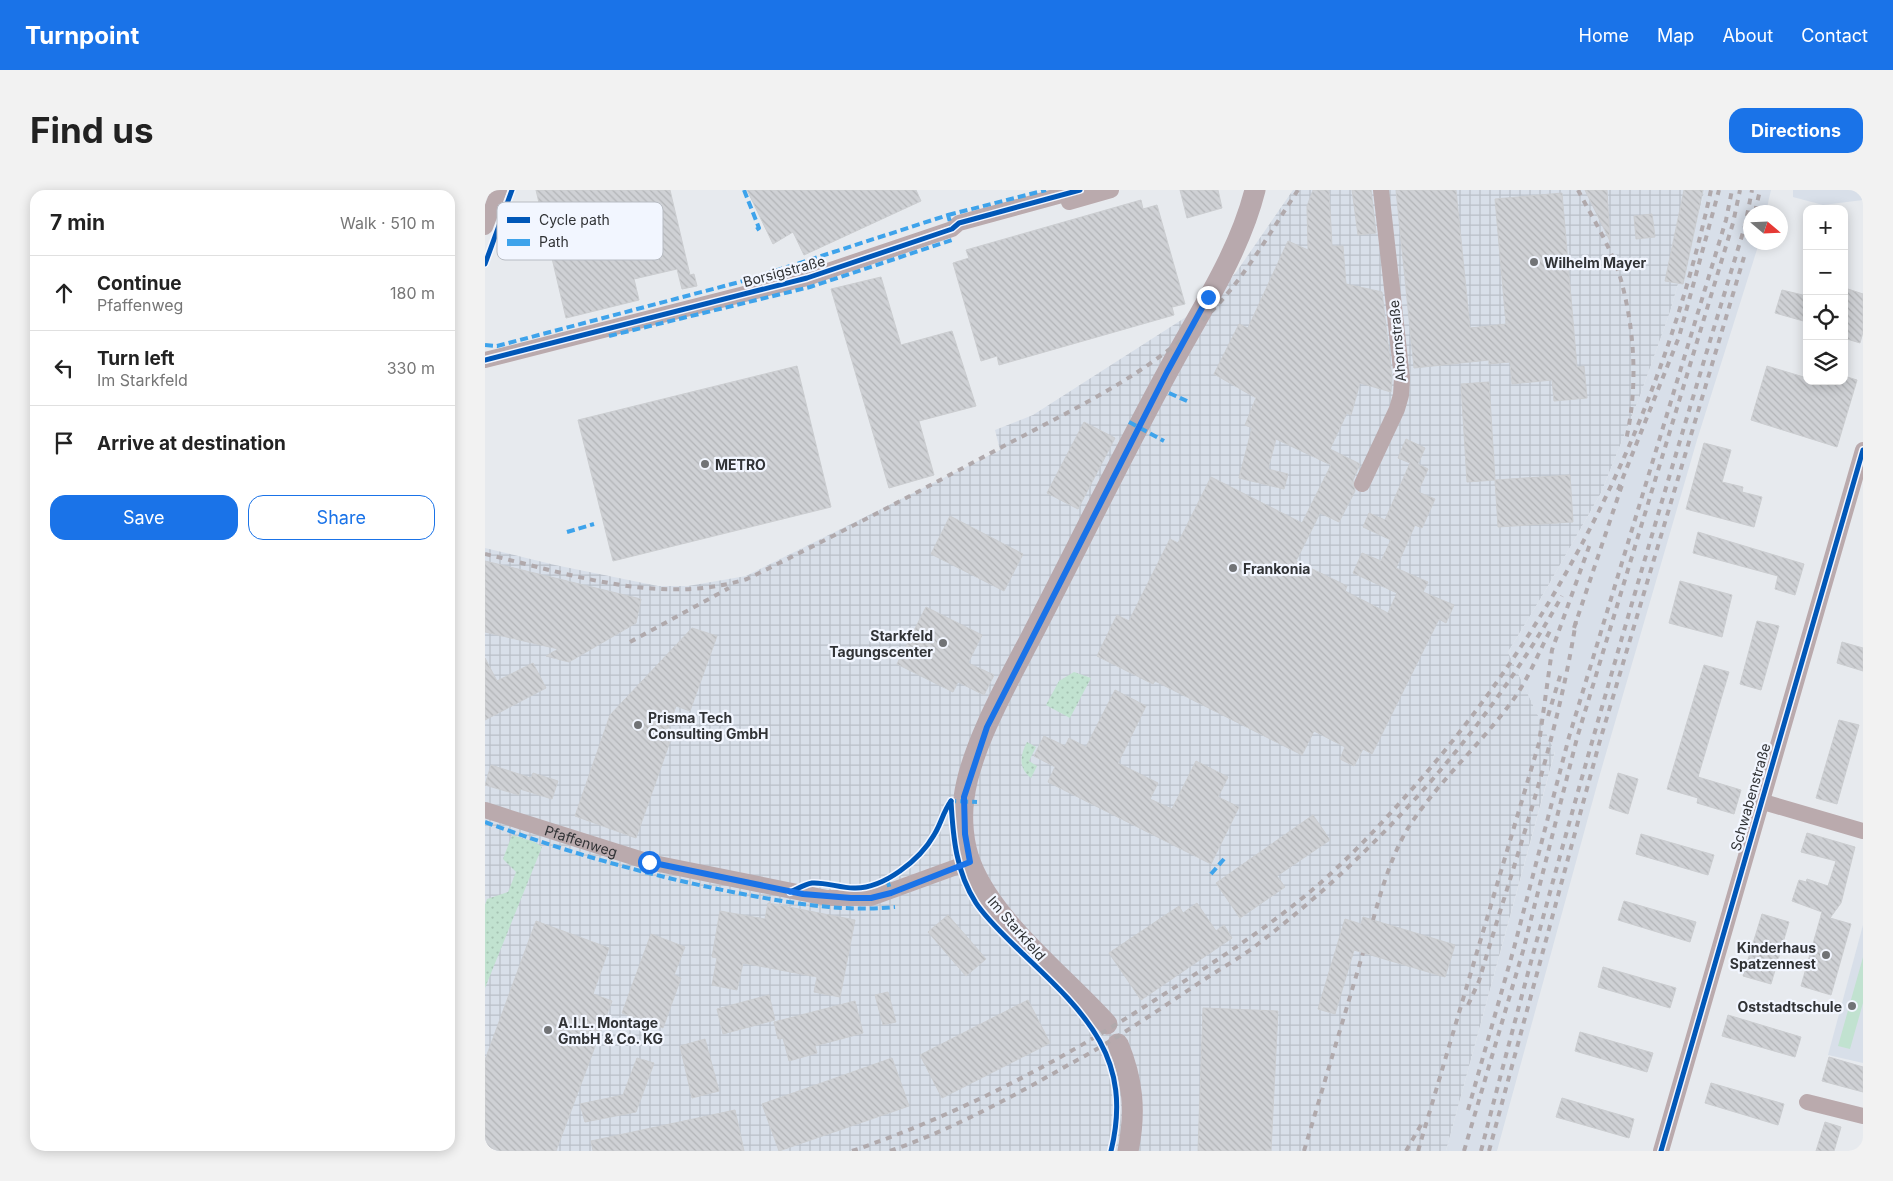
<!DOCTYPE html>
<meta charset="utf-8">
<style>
body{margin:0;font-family:Inter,sans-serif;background:#f2f2f2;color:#222}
.controls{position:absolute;right:15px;top:15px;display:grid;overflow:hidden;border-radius:10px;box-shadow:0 2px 12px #0003}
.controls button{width:45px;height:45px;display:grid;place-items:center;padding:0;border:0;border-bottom:1px solid #e0e0e0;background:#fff;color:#222;font:25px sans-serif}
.compass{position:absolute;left:1258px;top:15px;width:45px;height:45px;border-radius:50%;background:#fff;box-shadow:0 2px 12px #0003;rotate:109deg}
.stop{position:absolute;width:15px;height:15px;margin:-11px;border:4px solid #1a73e8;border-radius:50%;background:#fff}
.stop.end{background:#1a73e8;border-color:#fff;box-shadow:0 1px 5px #0008}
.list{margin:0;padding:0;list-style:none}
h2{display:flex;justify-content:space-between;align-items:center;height:65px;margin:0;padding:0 20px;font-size:21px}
h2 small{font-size:16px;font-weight:400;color:#767676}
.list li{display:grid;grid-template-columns:32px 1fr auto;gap:15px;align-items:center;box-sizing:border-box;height:75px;padding:0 20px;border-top:1px solid #e0e0e0}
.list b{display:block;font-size:19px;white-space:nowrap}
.list p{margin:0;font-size:16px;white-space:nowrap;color:#767676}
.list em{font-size:16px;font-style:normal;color:#767676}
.actions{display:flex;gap:10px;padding:15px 20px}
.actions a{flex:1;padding:11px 0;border:1px solid #1a73e8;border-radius:15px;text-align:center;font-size:18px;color:#1a73e8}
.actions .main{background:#1a73e8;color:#fff}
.icon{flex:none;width:28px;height:28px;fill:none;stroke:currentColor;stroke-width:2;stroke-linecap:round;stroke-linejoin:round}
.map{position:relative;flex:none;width:1378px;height:961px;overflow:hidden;border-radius:15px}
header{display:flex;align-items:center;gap:30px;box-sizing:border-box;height:70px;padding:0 25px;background:#1a73e8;color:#fff}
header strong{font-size:24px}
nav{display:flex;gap:28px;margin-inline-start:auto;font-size:18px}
.intro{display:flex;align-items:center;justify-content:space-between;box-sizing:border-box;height:120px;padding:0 30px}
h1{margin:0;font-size:35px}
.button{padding:12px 22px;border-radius:15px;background:#1a73e8;color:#fff;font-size:18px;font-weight:700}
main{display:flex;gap:30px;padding:0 30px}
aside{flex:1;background:#fff;border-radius:15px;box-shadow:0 2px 12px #0003}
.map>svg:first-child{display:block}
.industrial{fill:url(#industrial-grid)}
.built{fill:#d8dfe9}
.grass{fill:url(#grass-dots)}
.green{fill:#c1e2d0}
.building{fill:url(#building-back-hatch);stroke:#cbcdd0}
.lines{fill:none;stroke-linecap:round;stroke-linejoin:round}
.minor{stroke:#baaaad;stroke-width:16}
.major{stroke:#b8a9ad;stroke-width:21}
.rail{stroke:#b0a9ac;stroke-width:4;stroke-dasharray:6 6;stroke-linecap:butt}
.quiet{stroke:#3ea3eb;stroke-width:4;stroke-dasharray:8 4;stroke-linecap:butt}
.cycleway-casing{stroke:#f2f6ff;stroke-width:8}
.cycleway{stroke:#0057b8;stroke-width:5}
.route{stroke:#1a73e8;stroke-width:6}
.poi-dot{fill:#717376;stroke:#f2f6ff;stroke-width:2}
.labels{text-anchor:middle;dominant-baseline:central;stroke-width:4.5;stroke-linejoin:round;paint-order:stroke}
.poi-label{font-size:14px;font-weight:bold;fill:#313336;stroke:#f2f6ff;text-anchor:start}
.street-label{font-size:14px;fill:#313336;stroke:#f2f6ff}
.key{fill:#f2f6ff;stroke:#b8bcc3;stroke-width:1}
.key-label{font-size:14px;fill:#313336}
</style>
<header>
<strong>Turnpoint</strong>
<nav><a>Home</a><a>Map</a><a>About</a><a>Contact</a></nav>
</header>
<div class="intro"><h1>Find us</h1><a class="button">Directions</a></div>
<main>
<aside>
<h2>7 min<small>Walk · 510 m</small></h2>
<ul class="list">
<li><svg class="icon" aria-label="ahead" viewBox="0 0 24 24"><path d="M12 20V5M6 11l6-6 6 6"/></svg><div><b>Continue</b><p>Pfaffenweg</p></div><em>180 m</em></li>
<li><svg class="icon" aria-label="left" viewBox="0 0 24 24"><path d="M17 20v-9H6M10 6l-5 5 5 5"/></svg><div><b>Turn left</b><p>Im Starkfeld</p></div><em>330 m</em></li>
<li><svg class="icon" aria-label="arrive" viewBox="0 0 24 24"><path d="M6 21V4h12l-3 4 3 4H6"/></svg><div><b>Arrive at destination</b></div></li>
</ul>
<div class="actions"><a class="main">Save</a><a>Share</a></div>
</aside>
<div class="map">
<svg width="1378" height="961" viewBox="0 0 1378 961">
<defs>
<pattern id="industrial-grid" width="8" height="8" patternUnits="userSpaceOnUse" patternTransform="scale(1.25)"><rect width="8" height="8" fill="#d8dfe9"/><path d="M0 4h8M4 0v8" fill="none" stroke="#bac0c8"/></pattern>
<pattern id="grass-dots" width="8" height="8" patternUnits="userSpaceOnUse" patternTransform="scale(1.25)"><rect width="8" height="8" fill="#c1e2d0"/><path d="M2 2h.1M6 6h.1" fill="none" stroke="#a6c2b3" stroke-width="1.8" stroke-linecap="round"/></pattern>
<pattern id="building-back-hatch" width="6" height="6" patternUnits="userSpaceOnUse" patternTransform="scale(1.25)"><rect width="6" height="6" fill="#cfd1d5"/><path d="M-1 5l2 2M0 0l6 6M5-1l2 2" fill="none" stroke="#b2b4b7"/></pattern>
</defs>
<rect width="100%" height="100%" fill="#e7eaee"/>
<polygon class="industrial" points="808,0 1220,0 1185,122 1155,206 1116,303 1059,403 1023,462 1070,561 961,961 0,961 0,358 70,375 173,396 203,396 261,386 515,260 510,240 548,225 726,111 752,81"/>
<g class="built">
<polygon points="1220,0 1286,0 1281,22 1266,22 1266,52 1274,53 1212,250 1115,584 1012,961 961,961 1070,562 1023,462 1059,403 1116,303 1155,206 1185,122"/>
<polygon points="1308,0 1378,0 1378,10 1338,15 1308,7"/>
<polygon points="1378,735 1378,873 1343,865"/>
</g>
<g class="grass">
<polygon points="589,482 606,488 585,528 561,515 574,491"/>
<path d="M542,552L551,557L544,571L552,576L546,588C533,578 535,565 542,552Z"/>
<polygon points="27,645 50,652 57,657 0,798 0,715 2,709 23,702 31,682 18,669"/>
</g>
<polygon class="green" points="1378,767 1378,813 1365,859 1353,856"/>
<g class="building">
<polygon points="51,0 185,0 205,85 209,84 212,96 197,99 192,79 149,89 154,110 81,128"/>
<polygon points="262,0 431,0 436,11 319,65 308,42 288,54"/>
<polygon points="695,0 733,0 737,18 702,28"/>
<polygon points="828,0 844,0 847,56 858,56 861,94 897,102 907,188 906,202 875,193 866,225 862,223 845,259 875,274 868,290 870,301 854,332 835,323 811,371 862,396 860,401 903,423 912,403 868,383 877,363 896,371 906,350 878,337 884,323 900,330 925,273 913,268 921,249 940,258 933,274 943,279 933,302 950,309 937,338 930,335 911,378 943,392 938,402 969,415 961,433 954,429 887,564 878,559 869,576 855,569 860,557 829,541 817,565 670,491 668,494 612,466 632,425 644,431 685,349 693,353 726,287 817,333 846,275 791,249 783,279 803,284 799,299 754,288 767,238 760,235 771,208 729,184 754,134 763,138 803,51 823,60 822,16"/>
<polygon points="867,0 886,0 891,43 873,45"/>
<polygon points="911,0 971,0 985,138 1021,134 1010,9 1077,3 1092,177 1099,176 1102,208 1069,211 1067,190 1027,194 1025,172 1004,174 1004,170 929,178"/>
<polygon points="1100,0 1122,0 1125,51"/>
<polygon points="1199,0 1218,0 1198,94 1180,91"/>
<polygon points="656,10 658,19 672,15 700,114 687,117 689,125 514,175 512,166 496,171 468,73 484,68 481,60"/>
<polygon points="1167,24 1170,47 1151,49 1149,26"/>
<polygon points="396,87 416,155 467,141 491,216 434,231 449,285 404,298 346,99"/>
<polygon points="1363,99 1378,104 1378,142 1375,153 1359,148 1359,112"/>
<polygon points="1297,100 1322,106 1322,132 1290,123"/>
<polygon points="312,176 346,317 128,371 93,230"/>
<polygon points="1282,176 1322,188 1322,191 1359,191 1359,186 1372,190 1352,257 1266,230"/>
<polygon points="1004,192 1010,290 982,292 976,194"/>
<polygon points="599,232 630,248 593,319 562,303"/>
<polygon points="1219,253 1246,260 1237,292 1258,297 1257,302 1277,307 1269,337 1201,319"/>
<polygon points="1085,285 1088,332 1013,337 1010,290"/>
<polygon points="465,326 538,364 519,401 446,364"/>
<polygon points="1213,342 1319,374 1310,405 1290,399 1293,386 1208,363"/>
<polygon points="0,371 156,409 151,433 84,472 61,466 73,459 0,442"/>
<polygon points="1195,391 1247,405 1237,447 1184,433"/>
<polygon points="441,417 497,445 483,473 509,485 499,505 473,492 468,502 412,474"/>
<polygon points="1272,431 1294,436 1276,500 1255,494"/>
<polygon points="207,438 232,446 205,521 191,516 181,544 187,546 151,648 90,626 125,525"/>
<polygon points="1357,452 1378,458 1378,481 1352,473"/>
<polygon points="0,468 12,491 48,473 61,498 0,530"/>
<polygon points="1219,475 1244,482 1213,587 1256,600 1249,624 1212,613 1213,608 1182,599"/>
<polygon points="630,500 661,516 633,573 673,593 665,609 687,619 711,571 743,587 733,607 754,617 726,674 563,592 570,577 549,566 559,546 580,556 584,548 601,557"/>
<polygon points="1354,530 1374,535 1352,614 1331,608"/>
<polygon points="6,575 46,588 48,583 73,591 67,609 35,599 34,605 0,595"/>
<polygon points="1133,583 1153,589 1143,624 1124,618"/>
<polygon points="828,625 845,650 792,686 800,697 755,728 731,693"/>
<polygon points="1322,643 1370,657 1356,713 1345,728 1366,734 1346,805 1316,796 1337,722 1307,711 1314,690 1321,692 1322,689 1343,696 1351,671 1316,662"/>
<polygon points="1156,644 1229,665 1223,685 1151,664"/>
<polygon points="1139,711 1211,732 1205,752 1133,730"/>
<polygon points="283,713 370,730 355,807 329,802 332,787 258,773 252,800 227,795 232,768 227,767 235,721 280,729"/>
<polygon points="712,713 731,741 739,735 747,748 656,810 624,763 694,716 698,723"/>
<polygon points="1277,724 1304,732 1286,794 1258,786"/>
<polygon points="463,725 501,769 481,786 443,742"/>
<polygon points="878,727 970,755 960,787 869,760 850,824 833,819 860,729 876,734"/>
<polygon points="51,731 124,758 108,804 127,811 71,961 0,961 0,870"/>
<polygon points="166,744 200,757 189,785 196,788 178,838 137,823"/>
<polygon points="1118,777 1191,798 1185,818 1113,797"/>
<polygon points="403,802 411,832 398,835 390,805"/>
<polygon points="284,805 290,830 238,844 232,819"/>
<polygon points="543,810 565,853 457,908 435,865"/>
<polygon points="370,811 378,843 330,856 332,863 304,871 298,848 293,849 289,832"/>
<polygon points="718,818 793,821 786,961 713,961"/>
<polygon points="1243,825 1316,847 1310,867 1237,846"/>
<polygon points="1095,842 1168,863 1162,882 1090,861"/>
<polygon points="220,849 234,901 207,908 195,856"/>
<polygon points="1344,867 1378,877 1378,902 1337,891"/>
<polygon points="152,868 169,873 151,922 100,932 95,914 138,905"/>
<polygon points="407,868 424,916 294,961 277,914"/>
<polygon points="1226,893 1299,914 1293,935 1220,913"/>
<polygon points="1077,908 1149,929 1144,948 1071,927"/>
<polygon points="250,920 259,961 108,961 106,951"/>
<polygon points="1340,932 1356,937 1349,961 1331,961"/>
</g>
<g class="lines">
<g class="minor">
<polyline points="584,12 626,0"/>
<polyline points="0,37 14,0"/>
<polyline points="0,170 322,88 467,39 474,33 595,0"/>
<polyline points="877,294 912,219 916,205 917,188 896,0"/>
<polyline points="1275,611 1378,641"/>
<path id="s1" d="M0,620L164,672L342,708H386L485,672"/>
<polyline points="1322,912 1378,926"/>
<polyline points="1176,961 1378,260"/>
</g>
<g class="major">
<path d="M622,834C579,786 509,733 486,674C478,655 476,628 479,608C485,559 522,493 545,449C591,360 635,269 683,181C714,123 754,64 770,0"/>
<path d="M633,854C648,890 651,922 643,961"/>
</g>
<g class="rail">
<path d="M1093,0C1108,29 1127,59 1136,90C1150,141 1153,198 1141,250"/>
<polyline points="1270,22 1275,0"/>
<polyline points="1133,300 1194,147 1234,0"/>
<path d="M0,364C86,384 174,416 262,389C348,347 433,302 517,257C588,219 662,186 720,128C758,91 784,44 813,0"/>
<polyline points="1089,438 1137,295"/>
<polyline points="145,452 244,398"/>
<polyline points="1063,526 1076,483"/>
<path d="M888,730C897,698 906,667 923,638C952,593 993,557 1025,514C1043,491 1053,463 1067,437"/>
<path d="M983,815L994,791C1029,672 1072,553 1091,431"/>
<polyline points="983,920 1029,758 1084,547 1241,30 1247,0"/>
<path d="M367,961C475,924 574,872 670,810C723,776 777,742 826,701C865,668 901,629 935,590C1081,422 1179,217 1226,0"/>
<path d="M405,961C468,939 527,907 585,874C630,850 672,821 714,793C733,780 755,768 773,754C895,660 1001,541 1077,406"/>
<polyline points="819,961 878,763"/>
<polyline points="921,961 937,933"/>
<polyline points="933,961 1054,553 1067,460 1105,354"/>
<polyline points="979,961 1038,761 1092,548 1248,33 1255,0"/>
<path d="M996,961C1076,650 1166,343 1260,36L1267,0"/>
<polyline points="1004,961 1114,554 1259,67"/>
</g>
<g class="quiet">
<polyline points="259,0 274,38 271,40"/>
<polyline points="463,25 561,0"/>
<polyline points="124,146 325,97 470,49"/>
<polyline points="0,155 12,156 262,90 463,25 467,39"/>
<polyline points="684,203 702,211"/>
<polyline points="644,232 679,251"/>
<polyline points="82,342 109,334"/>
<polyline points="464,613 466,611 492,612"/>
<path d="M0,632C86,664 173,688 263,705C312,714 360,722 410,717"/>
<polyline points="726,684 739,669"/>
<polyline points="402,689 406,703"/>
</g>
<defs>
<g id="cycleway">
<polyline points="0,74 27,0"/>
<polyline points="0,170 322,88 467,39 474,33 595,0"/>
<path d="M466,611C468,647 471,682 491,713C503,731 521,747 537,763C599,822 649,867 626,961"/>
<path d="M305,702C312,699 320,694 327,693C340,692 355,698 369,698C398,699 435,670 449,645C456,634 458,622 466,611"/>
<polyline points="1176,961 1378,260"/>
</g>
</defs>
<use href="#cycleway" class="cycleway-casing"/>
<use href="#cycleway" class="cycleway"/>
</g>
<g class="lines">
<polyline class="route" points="164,672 318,704 366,708 386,708 406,703 485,672 480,644 479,607 502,537 682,182 723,107"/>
</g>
<g class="poi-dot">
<circle cx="1049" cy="72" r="5"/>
<circle cx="220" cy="274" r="5"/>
<circle cx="748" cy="378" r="5"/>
<circle cx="458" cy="453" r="5"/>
<circle cx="153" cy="535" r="5"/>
<circle cx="1341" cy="765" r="5"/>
<circle cx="1367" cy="816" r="5"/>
<circle cx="63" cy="840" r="5"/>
</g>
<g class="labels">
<g class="poi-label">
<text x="1059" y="72">Wilhelm Mayer</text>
<text x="230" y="274">METRO</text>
<text x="758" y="378">Frankonia</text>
<text x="448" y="445" text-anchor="end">Starkfeld<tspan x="448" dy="16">Tagungscenter</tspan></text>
<text x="163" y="527">Prisma Tech<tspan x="163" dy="16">Consulting GmbH</tspan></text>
<text x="1331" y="757" text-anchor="end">Kinderhaus<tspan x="1331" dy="16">Spatzennest</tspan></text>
<text x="1357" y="816" text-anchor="end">Oststadtschule</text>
<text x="73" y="832">A.I.L. Montage<tspan x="73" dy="16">GmbH &amp; Co. KG</tspan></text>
</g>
<g class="street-label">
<text transform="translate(299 81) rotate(-15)">Borsigstraße</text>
<text transform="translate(912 151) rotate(-95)">Ahornstraße</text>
<text transform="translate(1265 607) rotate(-74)">Schwabenstraße</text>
<text stroke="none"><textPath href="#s1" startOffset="101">Pfaffenweg</textPath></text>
<text transform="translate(532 738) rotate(49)">Im Starkfeld</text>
</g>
</g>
<rect x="12" y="12" width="166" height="58" rx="8" class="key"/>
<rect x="22" y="27" width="23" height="6" fill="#0057b8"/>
<rect x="22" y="49" width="23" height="7" fill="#3ea3eb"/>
<g class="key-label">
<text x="54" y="35">Cycle path</text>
<text x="54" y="57">Path</text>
</g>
</svg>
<div class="controls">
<button>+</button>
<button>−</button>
<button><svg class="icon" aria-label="locate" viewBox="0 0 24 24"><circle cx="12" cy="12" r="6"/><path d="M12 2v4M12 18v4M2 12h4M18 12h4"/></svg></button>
<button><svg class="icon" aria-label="layers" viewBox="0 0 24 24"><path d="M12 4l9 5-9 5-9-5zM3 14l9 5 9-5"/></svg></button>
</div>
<svg class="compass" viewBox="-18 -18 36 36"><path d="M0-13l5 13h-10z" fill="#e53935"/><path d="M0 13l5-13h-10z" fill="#767676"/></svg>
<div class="stop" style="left:164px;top:672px"></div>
<div class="stop end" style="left:723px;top:107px"></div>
</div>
</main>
